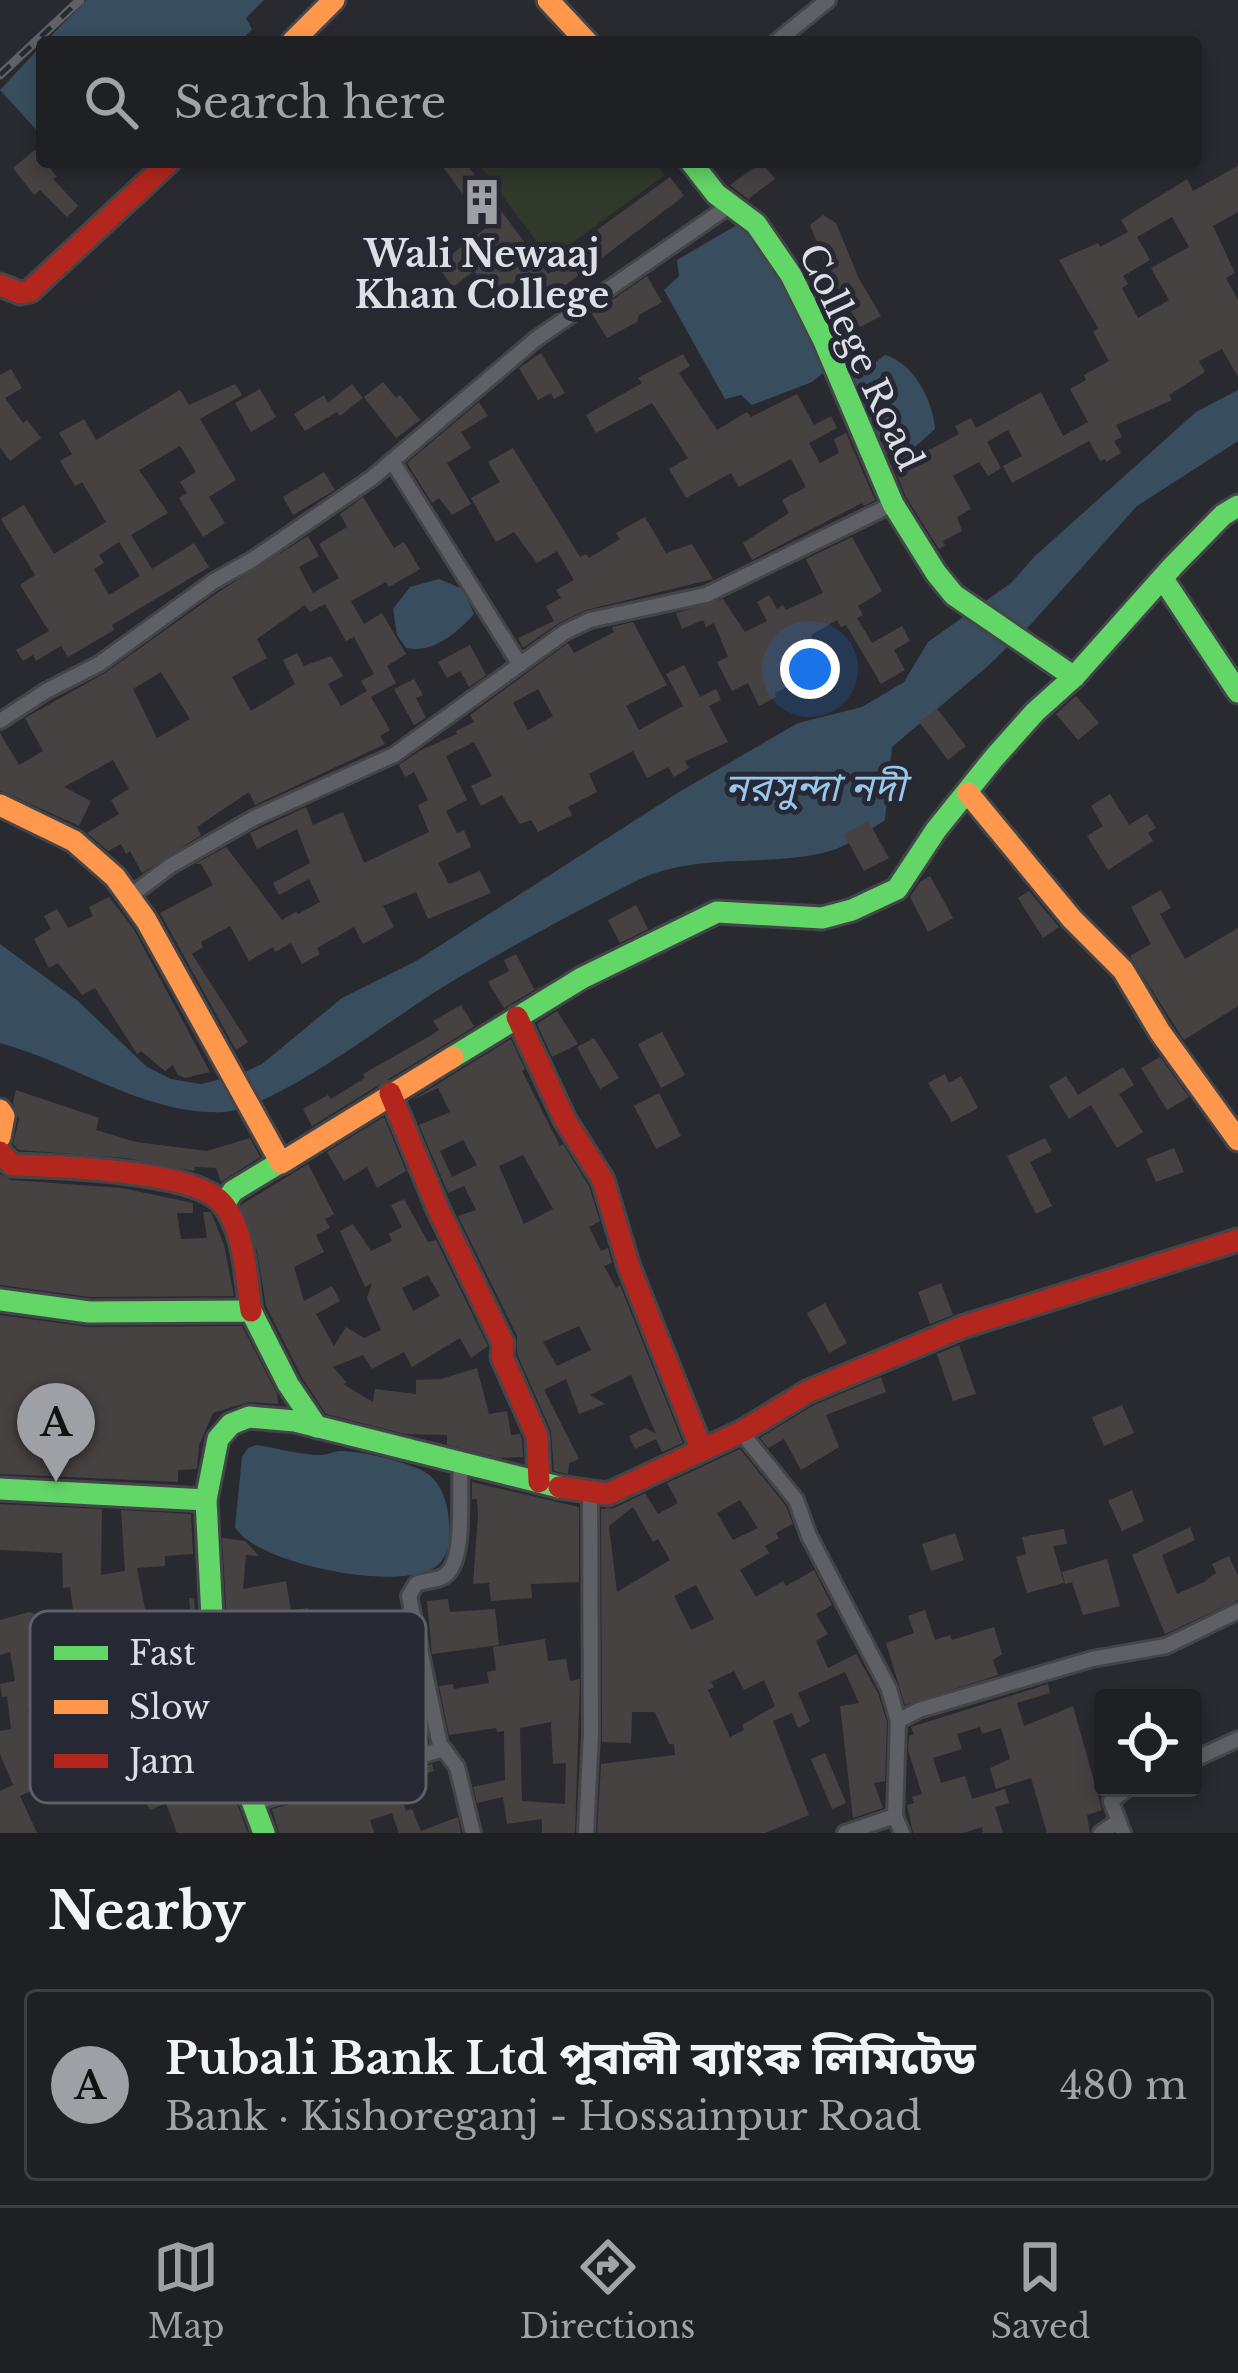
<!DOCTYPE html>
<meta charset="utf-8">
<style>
body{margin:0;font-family:"Libre Baskerville","Noto Sans Bengali",serif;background:#27282c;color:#f1f3f6}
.controls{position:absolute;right:36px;bottom:36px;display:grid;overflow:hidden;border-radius:12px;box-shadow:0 6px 18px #0003}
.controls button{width:108px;height:108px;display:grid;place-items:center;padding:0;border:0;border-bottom:3px solid #3c3e41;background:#1f2024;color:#f1f3f6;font:60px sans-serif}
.you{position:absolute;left:810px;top:669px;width:42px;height:42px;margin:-30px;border:9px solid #fff;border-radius:50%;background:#1a73e8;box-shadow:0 0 0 18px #1a73e833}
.badge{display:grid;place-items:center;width:78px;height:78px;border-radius:50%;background:#9ea0a6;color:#111;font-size:39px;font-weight:700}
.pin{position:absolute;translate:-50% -99px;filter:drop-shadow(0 3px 6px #0008)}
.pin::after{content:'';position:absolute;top:63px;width:42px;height:36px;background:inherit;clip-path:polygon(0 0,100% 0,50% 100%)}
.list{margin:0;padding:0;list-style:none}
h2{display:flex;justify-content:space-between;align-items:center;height:156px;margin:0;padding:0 48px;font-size:51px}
h2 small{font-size:39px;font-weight:400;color:#a1a3a6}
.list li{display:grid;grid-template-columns:78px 1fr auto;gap:36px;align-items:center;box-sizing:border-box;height:192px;margin:0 24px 24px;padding:0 24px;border:3px solid #3c3e41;border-radius:12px}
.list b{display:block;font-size:45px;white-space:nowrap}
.list p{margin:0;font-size:39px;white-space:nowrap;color:#a1a3a6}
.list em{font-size:39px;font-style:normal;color:#a1a3a6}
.icon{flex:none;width:66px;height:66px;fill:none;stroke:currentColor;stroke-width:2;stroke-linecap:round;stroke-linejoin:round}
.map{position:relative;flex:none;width:1238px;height:1833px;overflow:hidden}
.search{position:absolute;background:#1f2024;box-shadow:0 6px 18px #0003;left:36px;right:36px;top:36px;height:132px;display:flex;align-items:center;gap:30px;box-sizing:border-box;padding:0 42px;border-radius:12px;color:#a1a3a6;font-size:45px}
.sheet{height:372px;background:#1f2024}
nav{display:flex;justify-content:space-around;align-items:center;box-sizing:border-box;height:168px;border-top:3px solid #3c3e41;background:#1f2024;font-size:33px;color:#a1a3a6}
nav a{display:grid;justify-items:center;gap:6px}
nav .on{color:#9ea0a6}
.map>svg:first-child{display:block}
.green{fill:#31392b}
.water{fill:#384d5d}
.building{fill:#474242;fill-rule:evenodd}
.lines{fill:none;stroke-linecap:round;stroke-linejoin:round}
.street-casing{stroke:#434549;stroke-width:20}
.fast-casing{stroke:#434549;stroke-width:27}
.slow-casing{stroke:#434549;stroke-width:27}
.jam-casing{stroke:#434549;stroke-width:27}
.street{stroke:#5f6066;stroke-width:14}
.fast{stroke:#63d668;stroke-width:21}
.slow{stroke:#ff974d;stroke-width:21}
.jam{stroke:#b3261e;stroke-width:21}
.rail-casing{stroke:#606166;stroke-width:9}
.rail{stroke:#262933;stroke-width:4.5;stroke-dasharray:14;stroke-linecap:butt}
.labels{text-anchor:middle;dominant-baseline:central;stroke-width:10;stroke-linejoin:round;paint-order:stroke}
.poi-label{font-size:36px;font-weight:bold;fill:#dddfe5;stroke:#262933}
.street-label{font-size:36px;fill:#dddfe5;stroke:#262933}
.water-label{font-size:39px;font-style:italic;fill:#98c7eb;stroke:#262933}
.key{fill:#262933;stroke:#5d6068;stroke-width:3}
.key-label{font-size:33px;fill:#dddfe5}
</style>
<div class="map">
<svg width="1238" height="1833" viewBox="0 0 1238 1833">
<rect width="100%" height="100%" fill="#292a30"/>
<polygon class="green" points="477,162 655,162 665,175 550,259"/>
<g class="water">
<polygon points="86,0 264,0 246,18 252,29 240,42 45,42"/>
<polygon points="42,45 42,136 0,90"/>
<polygon points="742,222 761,237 828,369 812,382 752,405 741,395 725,399 664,290 679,276 677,260"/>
<path d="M885,355C914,363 933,401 935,429L915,447L885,454L876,441L852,380Z"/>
<path d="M1238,390V441L1137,506L1033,622L988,666L892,747L885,820C868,831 850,845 830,851C765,869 697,850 634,882C570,915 505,949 443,987C392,1018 277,1108 223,1112C147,1116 74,1063 0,1043V944L78,1001L147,1067L171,1079L201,1084L241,1074L262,1064L342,998L416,961L679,792L798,723L862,707L904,682L928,642L1011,583L1035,556L1196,412Z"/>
<path d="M439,579L463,589L474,614C457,633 432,654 406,648L397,635L393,609L410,587Z"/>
<path d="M257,1445C277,1448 300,1455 321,1455C327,1455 332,1452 339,1451C361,1451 399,1460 419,1469C438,1477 445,1494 448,1513C450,1531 453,1549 439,1564C408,1595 255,1564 235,1527L242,1457L248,1448Z"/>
</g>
<g class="building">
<polygon points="35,150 57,177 53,179 78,206 67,217 40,190 34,195 13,168"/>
<polygon points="439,162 465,162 548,274 601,235 597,230 670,177 684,196 543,302 523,275 494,298 474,271 453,287 437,266 487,227"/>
<polygon points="762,162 775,179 748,199 730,185"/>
<path d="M1238,166V212L1213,226L1235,273L1226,278L1238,300V377L1222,349L1199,361L1205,372L1169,395L1172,400L1116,425L1122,437L1114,441L1121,453L1106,462L1105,459L1100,461L1089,441L1012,483L1003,466L1022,456L1008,430L987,442L1001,468L988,476L979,462L953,476L971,509L957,517L962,531L943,541L945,545L939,549L906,497L890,458L914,449L917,455L933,448L959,434L955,426L971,418L976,428L1041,392L1063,436L1088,422L1070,389L1086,380L1084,375L1109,361L1093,332L1098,328L1059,260L1098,243L1100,247L1128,232L1121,220L1187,179L1193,191ZM1172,217L1189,247L1151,268L1169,300L1138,318L1122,288L1128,284L1123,276L1150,260L1137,237Z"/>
<polygon points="823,215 836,223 859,279 881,316 860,327 831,276 810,225"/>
<polygon points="647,276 662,302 639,315 637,322 607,338 592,314"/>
<polygon points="541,353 565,393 554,399 551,393 538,400 519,368"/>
<polygon points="683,354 690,366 679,373 717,430 747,412 751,417 797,394 814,425 831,416 837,428 809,443 820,463 839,453 834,439 846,433 875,500 864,506 862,503 752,560 743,543 789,513 782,500 806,487 791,459 739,487 731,473 686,498 669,469 688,458 652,403 596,433 586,415 642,383 638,378"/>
<polygon points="11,369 22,388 5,398 23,423 27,420 41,438 10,461 0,447 0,375"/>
<polygon points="383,382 396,398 400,395 420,420 396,438 364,397"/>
<path d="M235,384L242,395L200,419L236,480L209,497L225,523L203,537L179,498L187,493L180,482L196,472L180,446L139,470L168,513L131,535L152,569L194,543L209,567L112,625L114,630L68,657L61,646L36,661L33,655L23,661L16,650L49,631L20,585L35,575L1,519L24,505L54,554L106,522L82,482L75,486L60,461L72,454L59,433L84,419L96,440L180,390L189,405ZM119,542L140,576L109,595L94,569L104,563L99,555Z"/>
<polygon points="352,384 363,398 340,416 337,412 305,431 294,414 324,395 328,403"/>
<polygon points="260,389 276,417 251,432 235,403"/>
<polygon points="479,402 488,416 461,432 471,448 447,463 471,504 452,515 439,498 432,503 407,463"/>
<polygon points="513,448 580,557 586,554 589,558 620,539 616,533 645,517 666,553 692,544 713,579 586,610 559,623 523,648 518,638 554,621 546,606 561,598 556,590 574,580 557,551 537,563 514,532 496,542 471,498 500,482 488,462"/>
<polygon points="324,472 335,490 293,515 283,497"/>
<path d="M363,497L394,548L404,542L420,569L389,587L386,582L351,601L364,624L382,613L406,654L387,666L396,683L371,697L390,730L380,736L385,744L255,805L249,792L197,827L201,835L142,873L130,851L126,854L121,844L108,851L87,833L119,814L111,800L129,789L113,760L64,787L91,801L79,826L0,790V733L19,765L43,751L25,718L105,673L220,591L308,536L319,556L299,567L313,593L339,578L319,544L347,527L340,514ZM325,604L346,641L354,637L374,674L361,681L367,691L341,706L328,684L343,676L331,656L304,666L297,653L283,660L295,684L251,711L232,677L267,658L257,639L305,605L310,612ZM161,672L190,719L157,738L133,689Z"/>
<polygon points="852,537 882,591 858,606 863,615 857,618 872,643 902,626 910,641 894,650 905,670 881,684 846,625 841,627 837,620 811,635 818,646 788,663 798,682 775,693 776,697 759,706 748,683 732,691 717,662 728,657 714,623 706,627 703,620 682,629 676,613 723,599 745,632 767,621 757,602 769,595 777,609 783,605 786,610 823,593 806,559"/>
<path d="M633,622L667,685L626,706L639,730L683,706L666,674L684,665L700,697L716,689L721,700L709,706L728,742L685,761L689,768L674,777L668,767L647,778L633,751L589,774L597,792L568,807L572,815L538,832L531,820L520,824L502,795L481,806L471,786L492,776L474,742L446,756L467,800L446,811L457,833L464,830L471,847L438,863L449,884L480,871L491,893L428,919L416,892L383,906L394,927L363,944L354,927L317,948L320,954L302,964L291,943L275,952L273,947L249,961L230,926L201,942L203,947L192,954L248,1042L236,1050L160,913L213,885L201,864H195L226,847L282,920L296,912L298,914L320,902L309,879L279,895L273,883L310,863L297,829L257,849L250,833L306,807L313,825L343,812L364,863L429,832L418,805L428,800L414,772L405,777L399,765L419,751L457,734L456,731L474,722L470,715L568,643L574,653L614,632L612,627ZM538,689L553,716L528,730L513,703Z"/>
<polygon points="470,645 486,675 469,687 460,671 447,678 438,662"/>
<polygon points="414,679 423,695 416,698 426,718 414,725 394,689"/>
<polygon points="1076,696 1099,723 1078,740 1056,714"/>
<polygon points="937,709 966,746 948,760 919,722"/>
<polygon points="1110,794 1129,825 1147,814 1156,828 1148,833 1153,841 1108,870 1087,836 1103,826 1091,806"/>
<polygon points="868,821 889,858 864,871 844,834"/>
<polygon points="930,876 953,918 928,932 910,897 920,882"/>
<polygon points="1161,890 1171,908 1160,914 1185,959 1238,928 1238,1006 1184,1040 1130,956 1151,944 1131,907"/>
<polygon points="1029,891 1059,927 1043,938 1018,898"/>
<polygon points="109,897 133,928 210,1072 185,1078 178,1075 173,1065 165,1071 141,1051 137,1054 95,988 82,995 58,963 49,968 34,939 51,929 44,916 57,909 68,928 93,916 89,907"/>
<polygon points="636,905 648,929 620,943 608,920"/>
<polygon points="516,954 534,989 541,986 504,1008 488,982 509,971 504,960"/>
<polygon points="461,1005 474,1026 480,1023 312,1126 303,1109 328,1095 331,1099 365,1078 363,1074 430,1036 439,1030 433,1021"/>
<polygon points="557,1011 578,1044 552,1057 537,1024"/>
<polygon points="662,1032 685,1075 661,1088 638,1044"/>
<polygon points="594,1038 619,1078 600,1089 577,1047"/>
<path d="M511,1039L525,1069L522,1071L560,1146L563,1144L589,1186L600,1221L589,1227L601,1251L608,1248L612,1263L604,1266L616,1288L620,1285L683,1443L662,1452L656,1439L635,1449L629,1436L646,1428L656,1434L631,1375L590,1395L605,1404L579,1414L566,1379L544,1390L579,1459L569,1463L568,1474L554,1471L551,1431L517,1354V1336L458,1216L476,1210L464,1186L448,1193L419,1125L450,1112L438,1088L410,1101ZM463,1140L477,1165L452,1177L440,1151ZM523,1155L553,1209L524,1224L499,1166ZM579,1326L591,1350L557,1366L543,1342Z"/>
<polygon points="1160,1057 1189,1097 1167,1110 1141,1068"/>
<polygon points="1123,1067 1134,1085 1119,1094 1143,1132 1117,1148 1091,1105 1069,1119 1049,1086 1066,1076 1078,1095"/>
<polygon points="945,1074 949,1083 961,1076 978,1108 952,1122 928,1083"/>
<polygon points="16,1090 99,1118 96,1130 136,1142 207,1151 250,1138 260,1157 221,1182 216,1168 195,1167 194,1171 126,1158 19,1150 13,1144 19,1119 13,1102"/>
<polygon points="659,1093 681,1136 656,1149 634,1106"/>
<polygon points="384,1117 406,1171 377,1188 367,1167 344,1181 327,1152"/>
<polygon points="1045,1138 1052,1151 1030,1162 1052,1206 1036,1214 1007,1156"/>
<polygon points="1174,1148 1184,1172 1156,1182 1146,1159"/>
<path d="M308,1164L334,1214L325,1219L330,1228L316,1235L324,1252L294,1267L304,1301L332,1286L340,1301L316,1314L334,1346L346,1327L364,1338L381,1330L367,1298L372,1283L365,1287L340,1231L353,1224L371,1251L392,1241L389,1234L402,1227L391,1205L404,1199L428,1242L436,1240L488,1346L471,1358L460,1338L412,1367L404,1352L372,1369L363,1355L333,1367L347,1383L343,1384L373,1402L375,1389L416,1394V1380L441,1379L477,1368L489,1414L507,1411L511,1435L520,1434L522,1439L523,1457L500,1458L447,1445V1435L405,1434L326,1414L301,1376L266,1306L257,1251L241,1205ZM428,1275L440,1296L413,1311L402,1288Z"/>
<polygon points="0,1174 11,1180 122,1188 193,1203 193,1213 177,1213 181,1239 207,1238 203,1212 211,1212 224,1245 234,1296 90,1297 0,1285"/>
<polygon points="941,1283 953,1315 930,1324 918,1292"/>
<polygon points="825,1303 847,1343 829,1353 807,1313"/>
<polygon points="0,1315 89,1327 242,1326 277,1394 278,1404 249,1402 213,1413 199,1445 197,1469 178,1470 178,1482 0,1474"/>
<polygon points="959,1345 976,1394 953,1401 937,1354"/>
<polygon points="881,1377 886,1392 826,1415 839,1447 801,1470 784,1439 768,1448 760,1438 814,1405"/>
<polygon points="1122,1405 1134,1433 1104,1446 1092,1417"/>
<path d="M740,1449L786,1506L793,1524L776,1533L779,1538L765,1546L769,1553L740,1570L756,1597L783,1581L786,1586L814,1570L832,1605L816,1614L828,1634L816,1641L828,1668L856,1654L878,1693L887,1722L885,1781L874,1783L883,1808L853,1818L840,1706L859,1703L845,1672L798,1693L810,1721L798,1728L792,1713L773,1721L809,1815L765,1833H597L601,1764L675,1755L674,1744H669L655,1712H632L631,1743L602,1742L601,1509L614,1508L645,1493L658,1514L678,1503L667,1483ZM740,1500L758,1528L733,1540L717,1513ZM633,1507L653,1542L658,1539L670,1560L617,1592L609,1526ZM696,1585L714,1619L691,1630L674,1596ZM734,1671L744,1690L764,1680L775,1706L742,1725L744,1730L730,1737L708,1690L714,1687L711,1682Z"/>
<polygon points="472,1482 579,1507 579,1582 531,1584 532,1598 491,1601 489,1583 473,1584 478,1515 477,1499 472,1499"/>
<polygon points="1132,1490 1144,1521 1122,1531 1108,1501"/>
<path d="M0,1504L102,1509L101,1575L125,1571L121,1510L191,1514L193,1554L165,1556V1566L137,1568L150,1635L146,1636L154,1669L195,1659L189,1598H194L200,1679L224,1769L248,1833H177L166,1803L150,1810L140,1791L147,1787L144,1762L113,1777L100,1749L124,1737L119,1723L143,1715L133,1676L81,1689L83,1701L28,1709L37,1766L57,1758L64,1775L20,1796L37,1833H0V1791L13,1785L0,1754V1731L11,1729L7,1696L2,1697L0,1684L15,1681L10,1652L0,1655V1620L29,1612L45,1617L73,1610L70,1587L63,1588L62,1553L0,1550ZM104,1626L110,1662L89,1667L71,1634Z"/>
<polygon points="1190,1527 1195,1540 1162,1555 1177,1594 1204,1582 1216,1573 1212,1564 1229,1556 1238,1576 1238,1600 1165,1634 1132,1555"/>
<polygon points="1064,1529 1067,1544 1053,1546 1064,1583 1027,1593 1016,1557 1026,1554 1022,1537"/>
<polygon points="955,1533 964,1560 931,1571 922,1544"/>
<path d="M222,1538L245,1541L259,1556L246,1555L243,1589L286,1581L291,1611L308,1608L320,1672L342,1668L347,1698L400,1687L391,1633L405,1631L428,1742L263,1788L230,1673ZM271,1612L296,1753L274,1759L249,1678L243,1614Z"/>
<polygon points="1107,1559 1120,1606 1083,1615 1072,1582 1065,1584 1062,1572"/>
<polygon points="448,1599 450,1612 495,1609 499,1645 432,1654 427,1601"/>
<polygon points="925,1610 935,1640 950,1635 952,1640 994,1627 1002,1654 993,1660 998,1675 905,1705 886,1643 914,1633 908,1616"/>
<path d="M545,1639L548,1661L566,1659L570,1681L580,1679L575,1833H542V1819L507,1824L503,1797L477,1803L473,1787L505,1780L504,1731L497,1732L496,1728L449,1735L439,1686L453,1684L454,1689L489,1683L487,1672L496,1670L493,1647ZM551,1722L553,1764L566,1763L565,1804L522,1801L520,1728Z"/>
<polygon points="1048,1684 1050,1693 1017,1703 1024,1726 1073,1706 1102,1810 1087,1815 1090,1833 1047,1833 1031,1778 996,1789 990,1768 1010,1759 1001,1728 982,1734 980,1727 957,1734 962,1749 933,1758 941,1783 965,1776 972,1799 1005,1789 1009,1803 995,1807 1003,1833 983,1833 982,1827 963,1833 913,1833 907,1805 914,1803 912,1797 922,1794 908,1750 909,1736 914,1734 911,1727"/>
<polygon points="825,1753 846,1803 832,1809 811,1759"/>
<polygon points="432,1764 434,1771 397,1782 406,1811 412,1809 421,1831 458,1817 461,1833 399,1833 392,1813 370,1820 374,1833 279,1833 272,1809"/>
</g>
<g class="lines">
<defs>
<g id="street">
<polyline points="776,42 828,0"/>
<polyline points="392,461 519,663"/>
<polyline points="0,721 46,691 99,664 214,581 252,560 372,478 536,339 729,206"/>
<polyline points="129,897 170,866 254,818 394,755 565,632 590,620 706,595 893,504"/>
<polyline points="741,1432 796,1500 809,1536 889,1689 898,1721 895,1816 902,1833"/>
<polyline points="898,1721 919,1710 1092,1659 1166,1646 1238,1611"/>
<polyline points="442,1747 457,1767 473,1833"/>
<polyline points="1193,1760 1238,1739"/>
<path d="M253,1803L441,1750L409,1596L416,1584C425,1580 436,1581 444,1576C467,1563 458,1489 461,1464"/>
<polyline points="586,1833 591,1734 590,1494"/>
<polyline points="845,1833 895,1816"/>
<polyline points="1101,1833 1117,1822"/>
<polyline points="1123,1833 1111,1801 1128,1788"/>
</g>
<g id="fast">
<polyline points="691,162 716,194 756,224 791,275 823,339 893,504 936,573 954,595 1074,677"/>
<polyline points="1163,579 1238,692"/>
<polyline points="453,1057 582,978 717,912 822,918 852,910 897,889 936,830 994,758 1035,712 1074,677 1173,566 1223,515 1238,506"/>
<polyline points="224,1204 233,1191 279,1163"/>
<polyline points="0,1300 89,1312 251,1311 288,1384 317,1427"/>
<polyline points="0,1489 206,1500"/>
<polyline points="264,1833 238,1764 215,1676 206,1500 218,1439 231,1424 249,1417 295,1421 559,1487"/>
</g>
<g id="slow">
<polyline points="548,0 587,42"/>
<polyline points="292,42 334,0"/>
<polyline points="968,793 1072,919 1123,970 1160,1032 1238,1140"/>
<polyline points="0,805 74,841 115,877 146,920 281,1163 453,1057"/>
<polyline points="0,1110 4,1116 0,1137"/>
</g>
<g id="jam">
<polyline points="0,285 20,293 30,291 169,162"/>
<polyline points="517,1017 565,1120 603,1180 629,1267 701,1448"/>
<polyline points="390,1093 438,1209 503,1343 502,1357 537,1436 539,1482"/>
<path d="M0,1152L12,1165C55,1166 195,1170 222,1203C245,1229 246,1278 251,1311"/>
<polyline points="559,1487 608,1494 743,1431 807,1392 962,1327 1238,1240"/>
</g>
</defs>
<use href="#street" class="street-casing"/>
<use href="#fast" class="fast-casing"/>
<use href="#slow" class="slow-casing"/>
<use href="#jam" class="jam-casing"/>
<use href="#street" class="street"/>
<use href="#fast" class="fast"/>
<use href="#slow" class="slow"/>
<use href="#jam" class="jam"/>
<defs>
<polyline id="rail" points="0,75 80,0"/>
</defs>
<use href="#rail" class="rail-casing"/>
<use href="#rail" class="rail"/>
</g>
<defs>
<symbol id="building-bare" viewBox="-9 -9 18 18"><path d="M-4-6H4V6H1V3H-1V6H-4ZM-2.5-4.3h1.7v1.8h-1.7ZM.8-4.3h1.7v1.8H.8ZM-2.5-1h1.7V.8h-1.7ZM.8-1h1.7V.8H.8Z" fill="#9ea0a6" stroke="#262933" stroke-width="2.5" paint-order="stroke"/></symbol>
</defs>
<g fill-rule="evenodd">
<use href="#building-bare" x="449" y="169" width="66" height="66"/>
</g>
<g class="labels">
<g class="poi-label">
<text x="482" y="254">Wali Newaaj<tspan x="482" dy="41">Khan College</tspan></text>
</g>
<g class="street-label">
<text transform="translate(861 357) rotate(65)">College Road</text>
</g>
<g class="water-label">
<text x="815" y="787">নরসুন্দা নদী</text>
</g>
</g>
<rect x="30" y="1611" width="396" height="192" rx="18" class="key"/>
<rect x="54" y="1646" width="54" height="14" fill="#63d668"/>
<rect x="54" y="1700" width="54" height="14" fill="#ff974d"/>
<rect x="54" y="1754" width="54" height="14" fill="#b3261e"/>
<g class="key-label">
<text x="129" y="1665">Fast</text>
<text x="129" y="1719">Slow</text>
<text x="129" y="1773">Jam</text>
</g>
</svg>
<div class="controls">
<button><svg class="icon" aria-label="locate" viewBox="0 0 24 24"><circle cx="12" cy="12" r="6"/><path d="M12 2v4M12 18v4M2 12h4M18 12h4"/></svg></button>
</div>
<div class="you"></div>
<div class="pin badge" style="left:56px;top:1482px">A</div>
<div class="search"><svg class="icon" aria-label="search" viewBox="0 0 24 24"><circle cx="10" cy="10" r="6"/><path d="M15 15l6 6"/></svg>Search here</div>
</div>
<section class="sheet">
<h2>Nearby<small></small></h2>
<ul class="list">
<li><span class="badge">A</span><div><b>Pubali Bank Ltd পূবালী ব্যাংক লিমিটেড</b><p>Bank · Kishoreganj - Hossainpur Road</p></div><em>480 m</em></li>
</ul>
</section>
<nav>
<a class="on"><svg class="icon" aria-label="map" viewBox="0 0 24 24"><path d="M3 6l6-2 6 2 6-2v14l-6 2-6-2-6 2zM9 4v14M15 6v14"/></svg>Map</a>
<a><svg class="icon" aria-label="directions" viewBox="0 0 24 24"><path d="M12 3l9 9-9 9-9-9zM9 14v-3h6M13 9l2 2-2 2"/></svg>Directions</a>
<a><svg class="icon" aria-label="saved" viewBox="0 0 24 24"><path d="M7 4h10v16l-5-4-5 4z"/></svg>Saved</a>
</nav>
